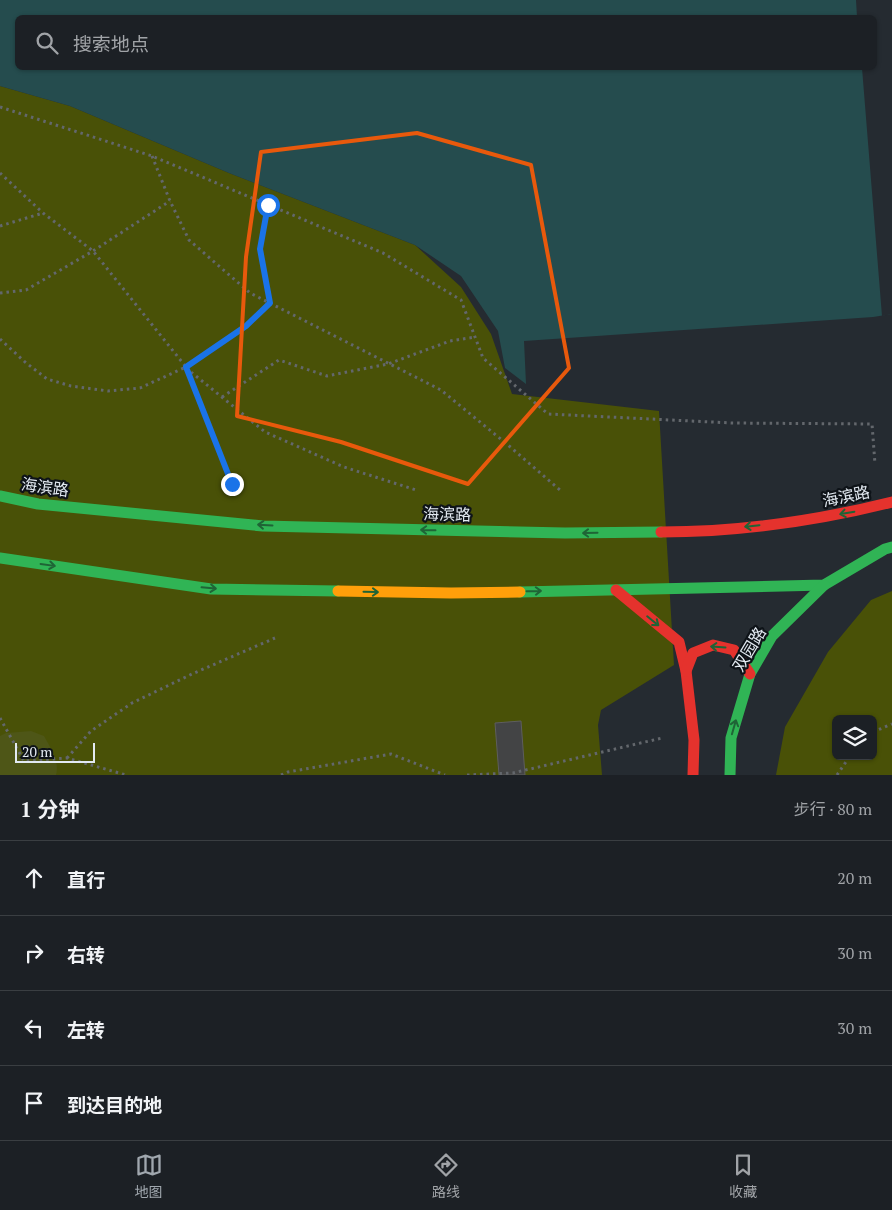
<!DOCTYPE html>
<html lang="zh">
<meta charset="utf-8">
<style>
body{margin:0;font-family:"PT Serif","Noto Sans SC",serif;background:#292d32;color:#f1f3f6}
.controls{position:absolute;right:15px;bottom:15px;display:grid;overflow:hidden;border-radius:8px;box-shadow:0 1px 4px #0004}
.controls button{width:45px;height:45px;display:grid;place-items:center;padding:0;border:0;border-bottom:1px solid #3a3e42;background:#1c2025;color:#f1f3f6;font:25px sans-serif}
.scale{position:absolute;left:15px;bottom:12px;width:80px;box-sizing:border-box;padding-left:5px;border:2px solid #e3eaf2;border-top:0;font-size:14px;line-height:18px;white-space:nowrap;color:#e3eaf2;-webkit-text-stroke:4px #0e1318;paint-order:stroke}
.stop{position:absolute;width:15px;height:15px;margin:-11px;border:4px solid #1a73e8;border-radius:50%;background:#fff}
.stop.end{background:#1a73e8;border-color:#fff;box-shadow:0 1px 5px #0008}
.list{margin:0;padding:0;list-style:none}
h2{display:flex;justify-content:space-between;align-items:center;height:65px;margin:0;padding:0 20px;font-size:21px}
h2 small{font-size:16px;font-weight:400;color:#a0a3a7}
.list li{display:grid;grid-template-columns:32px 1fr auto;gap:15px;align-items:center;box-sizing:border-box;height:75px;padding:0 20px;border-top:1px solid #3a3e42}
.list b{display:block;font-size:19px;white-space:nowrap}
.list em{font-size:16px;font-style:normal;color:#a0a3a7}
.icon{flex:none;width:28px;height:28px;fill:none;stroke:currentColor;stroke-width:2;stroke-linecap:round;stroke-linejoin:round}
.map{position:relative;flex:none;width:892px;height:775px;overflow:hidden}
.search{position:absolute;background:#1c2025;box-shadow:0 1px 4px #0004;left:15px;right:15px;top:15px;height:55px;display:flex;align-items:center;gap:12px;box-sizing:border-box;padding:0 18px;border-radius:8px;color:#a0a3a7;font-size:19px}
.sheet{height:365px;background:#1c2025}
nav{display:flex;justify-content:space-around;align-items:center;box-sizing:border-box;height:70px;border-top:1px solid #3a3e42;background:#1c2025;font-size:14px;color:#a0a3a7}
nav a{display:grid;justify-items:center;gap:2px}
nav .on{color:#a0a7ae}
.map>svg:first-child{display:block}
.green{fill:#495107;fill-rule:evenodd}
.forest{fill:#4e5617}
.water{fill:#254c4e;fill-rule:evenodd}
.pier{fill:#252b31}
.building{fill:#434445;stroke:#5e5e5e}
.lines{fill:none;stroke-linecap:round;stroke-linejoin:round}
.path{stroke:#63676c;stroke-width:3;stroke-dasharray:2.5 4;stroke-linecap:butt}
.fast{stroke:#30b455;stroke-width:11}
.slow{stroke:#ff9f0a;stroke-width:11}
.jam{stroke:#e5322d;stroke-width:11}
.oneway{stroke:#1f6436}
.route{stroke:#1a73e8;stroke-width:6}
.marked{fill:none;stroke:#e8590c;stroke-width:4;stroke-linejoin:round}
.labels{text-anchor:middle;dominant-baseline:central;stroke-width:4.5;stroke-linejoin:round;paint-order:stroke}
.street-label{font-size:16px;fill:#e3eaf2;stroke:#0e1318}
</style>
<div class="map">
<svg width="892" height="775" viewBox="0 0 892 775">
<rect width="100%" height="100%" fill="#252b31"/>
<g class="green">
<polygon points="0,86 70,106 229,173 415,245 461,287 491,334 512,394 659,411 674,665 601,710 598,725 602,775 0,775"/>
<path d="M892,591V775H776L785,727L828,652L871,600ZM836,719H873V756H836Z"/>
</g>
<path class="forest" d="M31,731L44,736C50,747 60,762 56,775H0V736L6,733Z"/>
<path class="water" d="M0,0H892V314L873,317L524,341L526,384L505,368L498,331L461,276L415,245L229,173L70,106L0,86ZM18,18H874V68H18Z"/>
<polygon class="pier" points="856,0 892,0 892,314 882,316 862,68 874,68 874,18 857,17"/>
<polygon class="building" points="521,721 525,775 499,775 495,723"/>
<g class="lines">
<g class="path">
<polyline points="0,107 152,156 383,253 461,300 483,358 548,414 732,423 872,424 875,464"/>
<polyline points="152,156 170,201 189,240 250,293 441,390 508,445 560,490"/>
<polyline points="0,173 43,213 93,251 186,367 232,484"/>
<polyline points="0,226 43,213"/>
<polyline points="0,293 26,290 93,251 170,201"/>
<polyline points="0,339 25,362 47,379 71,386 108,391 140,388 186,367 247,326 270,303 260,249 268,205"/>
<polyline points="186,368 265,432 344,467 416,490"/>
<polyline points="222,397 279,360 327,376 388,364 450,341 475,337"/>
<polyline points="0,718 24,761 67,758 126,775"/>
<polyline points="873,732 892,724"/>
<polyline points="67,758 91,731 132,703 192,674 275,638"/>
<polyline points="281,775 288,772 391,754 445,775"/>
<polyline points="467,775 513,773 662,738"/>
<polyline points="837,775 850,756"/>
</g>
<g class="fast">
<polyline points="0,496 38,504 263,526 565,533 661,532"/>
<polyline points="0,558 211,589 338,591"/>
<polyline points="520,592 824,585 885,549 892,547"/>
<polyline points="730,775 731,738 750,674 772,636 824,585"/>
</g>
<polyline class="slow" points="338,591 451,593 520,592"/>
<g class="jam">
<path d="M661,532C739,532 816,521 892,502"/>
<polyline points="616,590 679,642 686,671 694,740 693,775"/>
<polyline points="686,671 693,653 713,645 734,650 750,674"/>
</g>
</g>
<defs><path id="oneway-shaft" d="M-6 0H5M1.5-3L5.5 0L1.5 3" fill="none" stroke-width="1.6" stroke-linecap="round" stroke-linejoin="round" transform="scale(1.25)"/></defs>
<g class="oneway">
<use href="#oneway-shaft" transform="translate(847 513) rotate(170)"/>
<use href="#oneway-shaft" transform="translate(265 525) rotate(-177)"/>
<use href="#oneway-shaft" transform="translate(752 526) rotate(174)"/>
<use href="#oneway-shaft" transform="translate(428 530) rotate(-179)"/>
<use href="#oneway-shaft" transform="translate(590 533) rotate(179)"/>
<use href="#oneway-shaft" transform="translate(48 565) rotate(8)"/>
<use href="#oneway-shaft" transform="translate(209 588) rotate(5)"/>
<use href="#oneway-shaft" transform="translate(534 591) rotate(-1)"/>
<use href="#oneway-shaft" transform="translate(371 592) rotate(1)"/>
<use href="#oneway-shaft" transform="translate(653 621) rotate(39)"/>
<use href="#oneway-shaft" transform="translate(718 647) rotate(-176)"/>
<use href="#oneway-shaft" transform="translate(734 727) rotate(-74)"/>
</g>
<g class="lines">
<polyline class="route" points="232,484 186,367 246,326 270,303 260,249 268,205"/>
</g>
<path class="marked" d="M417,133L531,165L569,368L468,484L341,442L237,416L246,257L261,152Z"/>
<g class="labels">
<g class="street-label">
<text transform="translate(45 487) rotate(8)">海滨路</text>
<text transform="translate(846 496) rotate(-12)">海滨路</text>
<text transform="translate(447 514) rotate(1)">海滨路</text>
<text transform="translate(749 649) rotate(-59)">双园路</text>
</g>
</g>
</svg>
<div class="controls">
<button><svg class="icon" aria-label="layers" viewBox="0 0 24 24"><path d="M12 4l9 5-9 5-9-5zM3 14l9 5 9-5"/></svg></button>
</div>
<div class="scale">20 m</div>
<div class="stop" style="left:268px;top:205px"></div>
<div class="stop end" style="left:232px;top:484px"></div>
<div class="search"><svg class="icon" aria-label="search" viewBox="0 0 24 24"><circle cx="10" cy="10" r="6"/><path d="M15 15l6 6"/></svg>搜索地点</div>
</div>
<section class="sheet">
<h2>1 分钟<small>步行 · 80 m</small></h2>
<ul class="list">
<li><svg class="icon" aria-label="ahead" viewBox="0 0 24 24"><path d="M12 20V5M6 11l6-6 6 6"/></svg><div><b>直行</b></div><em>20 m</em></li>
<li><svg class="icon" aria-label="right" viewBox="0 0 24 24"><path d="M7 20v-9h11M14 6l5 5-5 5"/></svg><div><b>右转</b></div><em>30 m</em></li>
<li><svg class="icon" aria-label="left" viewBox="0 0 24 24"><path d="M17 20v-9H6M10 6l-5 5 5 5"/></svg><div><b>左转</b></div><em>30 m</em></li>
<li><svg class="icon" aria-label="arrive" viewBox="0 0 24 24"><path d="M6 21V4h12l-3 4 3 4H6"/></svg><div><b>到达目的地</b></div></li>
</ul>
</section>
<nav>
<a class="on"><svg class="icon" aria-label="map" viewBox="0 0 24 24"><path d="M3 6l6-2 6 2 6-2v14l-6 2-6-2-6 2zM9 4v14M15 6v14"/></svg>地图</a>
<a><svg class="icon" aria-label="directions" viewBox="0 0 24 24"><path d="M12 3l9 9-9 9-9-9zM9 14v-3h6M13 9l2 2-2 2"/></svg>路线</a>
<a><svg class="icon" aria-label="saved" viewBox="0 0 24 24"><path d="M7 4h10v16l-5-4-5 4z"/></svg>收藏</a>
</nav>
